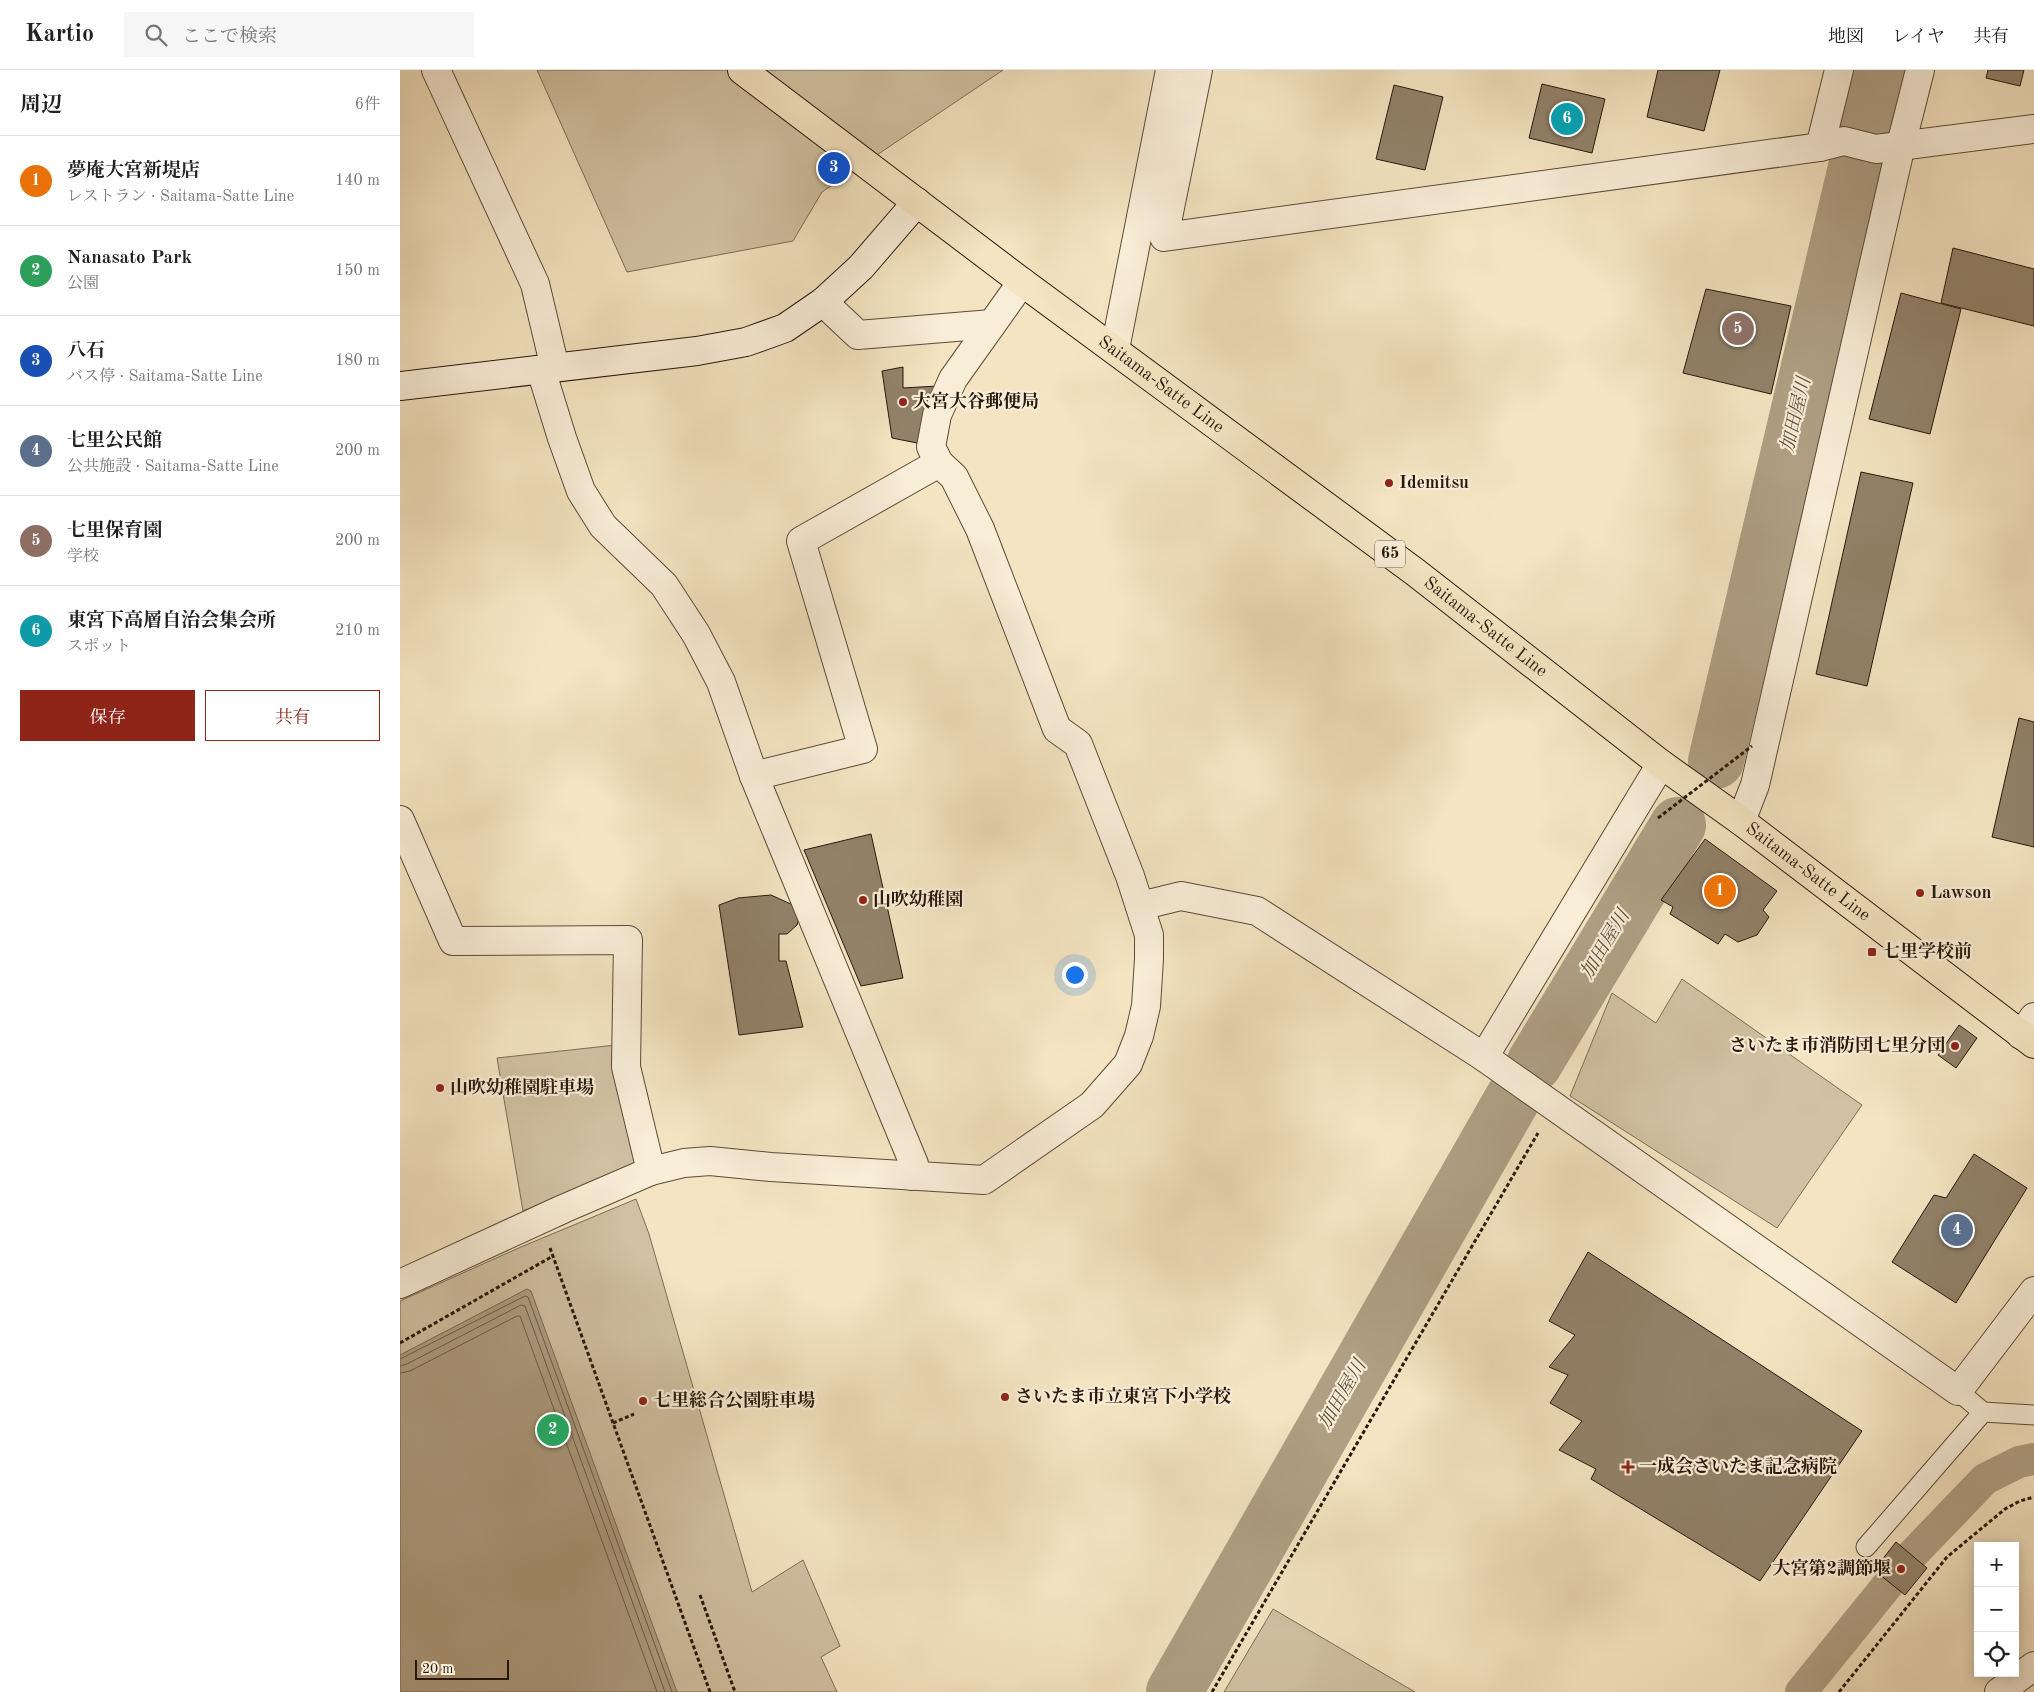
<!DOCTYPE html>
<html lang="ja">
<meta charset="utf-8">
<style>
body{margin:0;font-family:"Old Standard TT","Noto Serif JP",serif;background:#f6f6f6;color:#222}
.controls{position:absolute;right:15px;bottom:15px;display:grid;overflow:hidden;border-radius:0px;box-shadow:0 2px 12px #0003}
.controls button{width:45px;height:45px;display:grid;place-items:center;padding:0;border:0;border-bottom:1px solid #e0e0e0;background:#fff;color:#222;font:25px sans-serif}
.scale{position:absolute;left:15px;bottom:12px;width:94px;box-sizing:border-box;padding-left:5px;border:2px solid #28180b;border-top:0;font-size:14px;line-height:18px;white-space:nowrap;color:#28180b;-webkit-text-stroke:4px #f8edd7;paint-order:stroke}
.you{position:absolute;left:674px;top:904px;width:18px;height:18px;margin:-12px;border:4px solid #fff;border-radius:50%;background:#1a73e8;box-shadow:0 0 0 8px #1a73e833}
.badge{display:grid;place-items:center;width:32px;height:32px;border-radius:50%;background:#8f2418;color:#fff;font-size:16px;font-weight:700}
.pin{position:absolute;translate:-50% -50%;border:2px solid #fff;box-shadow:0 1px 5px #0006}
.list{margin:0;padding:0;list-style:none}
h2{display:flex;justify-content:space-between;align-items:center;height:65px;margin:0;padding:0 20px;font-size:21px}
h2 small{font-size:16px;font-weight:400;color:#767676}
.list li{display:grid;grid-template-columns:32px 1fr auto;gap:15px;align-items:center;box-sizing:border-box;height:90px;padding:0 20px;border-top:1px solid #e0e0e0}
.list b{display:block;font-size:19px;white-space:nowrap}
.list p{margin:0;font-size:16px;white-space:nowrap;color:#767676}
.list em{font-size:16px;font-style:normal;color:#767676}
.actions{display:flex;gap:10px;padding:15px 20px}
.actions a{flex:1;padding:11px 0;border:1px solid #8f2418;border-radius:0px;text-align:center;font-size:18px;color:#8f2418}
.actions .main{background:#8f2418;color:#fff}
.icon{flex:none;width:28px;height:28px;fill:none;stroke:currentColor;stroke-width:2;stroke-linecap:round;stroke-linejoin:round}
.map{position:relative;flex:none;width:1634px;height:1622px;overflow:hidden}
header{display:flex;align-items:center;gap:30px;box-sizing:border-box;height:70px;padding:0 25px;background:#fff;border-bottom:1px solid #e0e0e0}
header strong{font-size:24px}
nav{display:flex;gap:28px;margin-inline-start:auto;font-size:18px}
.search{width:350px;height:45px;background:#f6f6f6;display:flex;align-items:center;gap:12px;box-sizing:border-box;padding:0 18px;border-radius:0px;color:#767676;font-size:19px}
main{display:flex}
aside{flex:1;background:#fff}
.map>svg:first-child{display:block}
.green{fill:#d1c1a2;stroke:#7c6c56}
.water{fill:#af9f83;stroke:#796953}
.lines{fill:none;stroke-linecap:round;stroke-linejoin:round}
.shore{stroke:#6c5c47;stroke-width:1}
.canal{stroke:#af9f83;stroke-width:32}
.river{stroke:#af9f83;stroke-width:56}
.building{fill:#92826a;stroke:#28180b}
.lane-casing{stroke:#5b4b38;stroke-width:21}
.street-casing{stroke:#5b4b38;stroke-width:30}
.secondary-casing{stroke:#28180b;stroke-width:30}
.primary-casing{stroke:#28180b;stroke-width:30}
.path{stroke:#28180b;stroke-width:3;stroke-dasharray:4 2.5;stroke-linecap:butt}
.lane{stroke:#f8edd7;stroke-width:19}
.street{stroke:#f8edd7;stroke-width:28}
.secondary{stroke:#f8edd7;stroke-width:28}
.primary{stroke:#f4e4c1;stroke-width:28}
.path-bridge{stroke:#28180b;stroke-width:3;stroke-dasharray:4 2.5;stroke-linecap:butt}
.poi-dot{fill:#8f2418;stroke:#f8edd7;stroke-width:2}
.labels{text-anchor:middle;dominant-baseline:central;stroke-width:4.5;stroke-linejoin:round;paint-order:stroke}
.shield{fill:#f8edd7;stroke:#665848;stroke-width:1}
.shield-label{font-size:16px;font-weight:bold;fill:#28180b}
.street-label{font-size:18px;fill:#28180b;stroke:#f8edd7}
.poi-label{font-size:18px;font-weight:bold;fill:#28180b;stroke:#f8edd7;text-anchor:start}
.water-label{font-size:19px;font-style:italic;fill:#5e4e3b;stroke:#f8edd7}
</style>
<header>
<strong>Kartio</strong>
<div class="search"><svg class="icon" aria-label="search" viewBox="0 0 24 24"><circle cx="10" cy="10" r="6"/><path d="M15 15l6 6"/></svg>ここで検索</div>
<nav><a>地図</a><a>レイヤ</a><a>共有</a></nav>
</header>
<main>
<aside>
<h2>周辺<small>6件</small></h2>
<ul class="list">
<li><span class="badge" style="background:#e8710a">1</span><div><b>夢庵大宮新堤店</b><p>レストラン · Saitama-Satte Line</p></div><em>140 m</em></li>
<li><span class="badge" style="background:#2e9e5b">2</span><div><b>Nanasato Park</b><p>公園</p></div><em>150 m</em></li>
<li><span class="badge" style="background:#1a4fb4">3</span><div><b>八石</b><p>バス停 · Saitama-Satte Line</p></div><em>180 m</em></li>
<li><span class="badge" style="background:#5c6f8a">4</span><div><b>七里公民館</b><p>公共施設 · Saitama-Satte Line</p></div><em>200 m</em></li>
<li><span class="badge" style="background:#8d6e63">5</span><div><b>七里保育園</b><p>学校</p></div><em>200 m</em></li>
<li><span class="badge" style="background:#0f9aa8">6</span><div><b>東宮下高層自治会集会所</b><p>スポット</p></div><em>210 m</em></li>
</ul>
<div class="actions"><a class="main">保存</a><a>共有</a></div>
</aside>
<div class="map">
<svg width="1634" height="1622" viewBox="0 0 1634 1622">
<rect width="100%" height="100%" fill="#f4e4c1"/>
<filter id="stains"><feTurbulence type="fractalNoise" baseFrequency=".004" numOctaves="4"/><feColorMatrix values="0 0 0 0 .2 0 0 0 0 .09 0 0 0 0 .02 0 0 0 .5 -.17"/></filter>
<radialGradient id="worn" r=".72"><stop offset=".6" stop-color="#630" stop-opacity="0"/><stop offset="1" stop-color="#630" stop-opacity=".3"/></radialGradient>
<g class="green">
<polygon points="137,0 603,0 422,122 393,171 227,202"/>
<polygon points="1282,909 1462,1035 1377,1158 1170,1026 1212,923 1256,953"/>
<polygon points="216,975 241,1092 123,1141 97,988"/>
<polygon points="236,1129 249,1164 352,1522 403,1490 440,1576 421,1587 437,1622 0,1622 0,1231 121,1177"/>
<polygon points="873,1539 1015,1622 824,1622"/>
</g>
<polygon class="water" points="127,1219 131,1221 277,1622 0,1622 0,1285"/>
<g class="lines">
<g class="shore">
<polyline points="0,1289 125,1226 128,1227 272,1622"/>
<polyline points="0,1296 7,1294 121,1235 125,1236 265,1622"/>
<polyline points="0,1303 10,1301 117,1246 120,1246 257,1622"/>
</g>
<g class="canal">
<polyline points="1512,1485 1585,1409 1619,1392 1634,1389"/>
<polyline points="1401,1622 1490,1512"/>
</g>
<g class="river">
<polyline points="1316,691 1479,0"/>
<polyline points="1134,994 1278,755"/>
<polyline points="774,1622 1113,1028"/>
</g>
</g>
<g class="building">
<polygon points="1258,0 1320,0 1304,61 1247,47"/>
<polygon points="1588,0 1624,0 1620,16 1586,8"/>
<polygon points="1142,14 1205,29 1192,83 1129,68"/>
<polygon points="994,15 1043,27 1025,100 976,89"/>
<polygon points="1553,178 1634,199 1634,256 1541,233"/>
<polygon points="1306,219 1391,236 1371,324 1283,303"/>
<polygon points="1501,223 1561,239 1530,364 1469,349"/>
<polygon points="503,297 503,318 537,316 522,374 492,368 482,301"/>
<polygon points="1461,402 1513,413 1467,616 1416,604"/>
<polygon points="1619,648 1634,652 1634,777 1592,767"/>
<polygon points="471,764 503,908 461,916 404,780"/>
<polygon points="1305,769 1377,821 1363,840 1369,847 1357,865 1338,872 1325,864 1318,874 1270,844 1273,837 1261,830"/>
<polygon points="371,825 393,835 400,845 397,855 387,864 379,864 379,891 386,891 403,957 339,965 319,835 338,828"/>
<polygon points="1559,955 1577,968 1556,998 1538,985"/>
<polygon points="1574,1084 1627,1118 1556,1233 1492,1192 1534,1125 1546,1128"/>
<polygon points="1188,1182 1462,1361 1360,1511 1191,1409 1196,1399 1159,1380 1182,1351 1150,1333 1168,1305 1149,1297 1175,1265 1149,1251"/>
<polygon points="1496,1472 1527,1498 1505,1525 1474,1500"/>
</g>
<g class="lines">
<defs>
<g id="lane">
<polyline points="1558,1321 1583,1342 1634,1345"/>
<polyline points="1466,1477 1583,1342"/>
</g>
<g id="street">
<polyline points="36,0 135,214 155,298"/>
<polyline points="798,0 764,167 1420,77 1444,71 1476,79 1634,59"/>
<polyline points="1420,77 1439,0"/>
<polyline points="423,232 458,265 592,254"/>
<polyline points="715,279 770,0"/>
<polyline points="141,300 162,368 181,421 203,456 264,515 296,564 321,612 354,706 514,1094 512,1106"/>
<polyline points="354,706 463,679 401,471 539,393"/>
<polyline points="0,750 53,871 228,870 226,997 251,1101"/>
<polyline points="1341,751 1355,715 1501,75 1520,0"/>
<polyline points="740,836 781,826 857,841 1084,987 1558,1321 1634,1221"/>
<polyline points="1621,965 1634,947"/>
<polyline points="1084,987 1261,694"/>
<polyline points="0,1214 163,1139 251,1101 284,1093 310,1091 371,1097 584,1110 692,1035 728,994 739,966 746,936 749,889 749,865 730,806 678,674 657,659 580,459 554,407 539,393 531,377 537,345 553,309 622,212"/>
<polyline points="1599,1622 1634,1596"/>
</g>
<polyline id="secondary" points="0,316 297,281 346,272 385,258 423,232 461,197 517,132"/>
<g id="primary">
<path id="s1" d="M342,0L622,212L1015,502L1261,694L1341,751L1634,974"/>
</g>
</defs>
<use href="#lane" class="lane-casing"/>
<use href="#street" class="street-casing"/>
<use href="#secondary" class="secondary-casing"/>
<use href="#primary" class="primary-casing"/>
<g class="path">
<polyline points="150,1178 310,1622"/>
<polyline points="0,1273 153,1186"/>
<polyline points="213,1353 234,1344"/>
<polyline points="300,1525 335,1622"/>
<polyline points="812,1622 1138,1063"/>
<polyline points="1439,1622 1547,1487 1605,1439 1620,1431 1634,1427"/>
</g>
<use href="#lane" class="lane"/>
<use href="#street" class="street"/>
<use href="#secondary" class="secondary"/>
<use href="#primary" class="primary"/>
<polyline class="path-bridge" points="1258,748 1352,676"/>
</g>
<g class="poi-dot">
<circle cx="503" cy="332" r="5"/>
<circle cx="989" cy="413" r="5"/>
<circle cx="1520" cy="823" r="5"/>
<circle cx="463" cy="830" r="5"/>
<rect x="1467" y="877" width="10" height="10" rx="2.5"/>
<circle cx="1555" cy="976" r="5"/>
<circle cx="40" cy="1018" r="5"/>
<circle cx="605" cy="1327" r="5"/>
<circle cx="243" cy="1331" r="5"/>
<path d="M1225.5 1389.5h5v5h5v5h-5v5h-5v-5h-5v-5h5z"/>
<circle cx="1501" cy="1499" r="5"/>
</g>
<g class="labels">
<rect class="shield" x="975" y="470.5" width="30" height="27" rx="4"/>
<g class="shield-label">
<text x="990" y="484">65</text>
</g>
<g class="street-label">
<text stroke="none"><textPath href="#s1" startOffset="524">Saitama-Satte Line</textPath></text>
<text stroke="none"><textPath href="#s1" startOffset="929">Saitama-Satte Line</textPath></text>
<text stroke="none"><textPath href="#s1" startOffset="1334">Saitama-Satte Line</textPath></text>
</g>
<g class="poi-label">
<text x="513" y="332">大宮大谷郵便局</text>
<text x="999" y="413">Idemitsu</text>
<text x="1530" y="823">Lawson</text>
<text x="473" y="830">山吹幼稚園</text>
<text x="1482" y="882">七里学校前</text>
<text x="1545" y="976" text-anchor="end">さいたま市消防団七里分団</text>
<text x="50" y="1018">山吹幼稚園駐車場</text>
<text x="615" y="1327">さいたま市立東宮下小学校</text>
<text x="253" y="1331">七里総合公園駐車場</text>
<text x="1239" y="1397">一成会さいたま記念病院</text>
<text x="1491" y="1499" text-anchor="end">大宮第2調節堰</text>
</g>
<g class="water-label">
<text transform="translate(1397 345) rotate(-77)">加田屋川</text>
<text transform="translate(1206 875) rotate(-59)">加田屋川</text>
<text transform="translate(943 1325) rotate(-60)">加田屋川</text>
</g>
</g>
<rect width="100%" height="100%" filter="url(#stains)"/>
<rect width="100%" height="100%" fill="url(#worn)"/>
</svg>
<div class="controls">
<button>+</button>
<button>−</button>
<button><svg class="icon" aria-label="locate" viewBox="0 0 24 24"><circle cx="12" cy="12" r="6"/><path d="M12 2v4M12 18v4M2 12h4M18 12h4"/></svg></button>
</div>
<div class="scale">20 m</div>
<div class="you"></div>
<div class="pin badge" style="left:1320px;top:821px;background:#e8710a">1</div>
<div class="pin badge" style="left:153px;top:1360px;background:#2e9e5b">2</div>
<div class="pin badge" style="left:434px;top:98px;background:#1a4fb4">3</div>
<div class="pin badge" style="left:1557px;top:1160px;background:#5c6f8a">4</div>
<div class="pin badge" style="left:1338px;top:259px;background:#8d6e63">5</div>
<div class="pin badge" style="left:1167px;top:49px;background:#0f9aa8">6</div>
</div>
</main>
